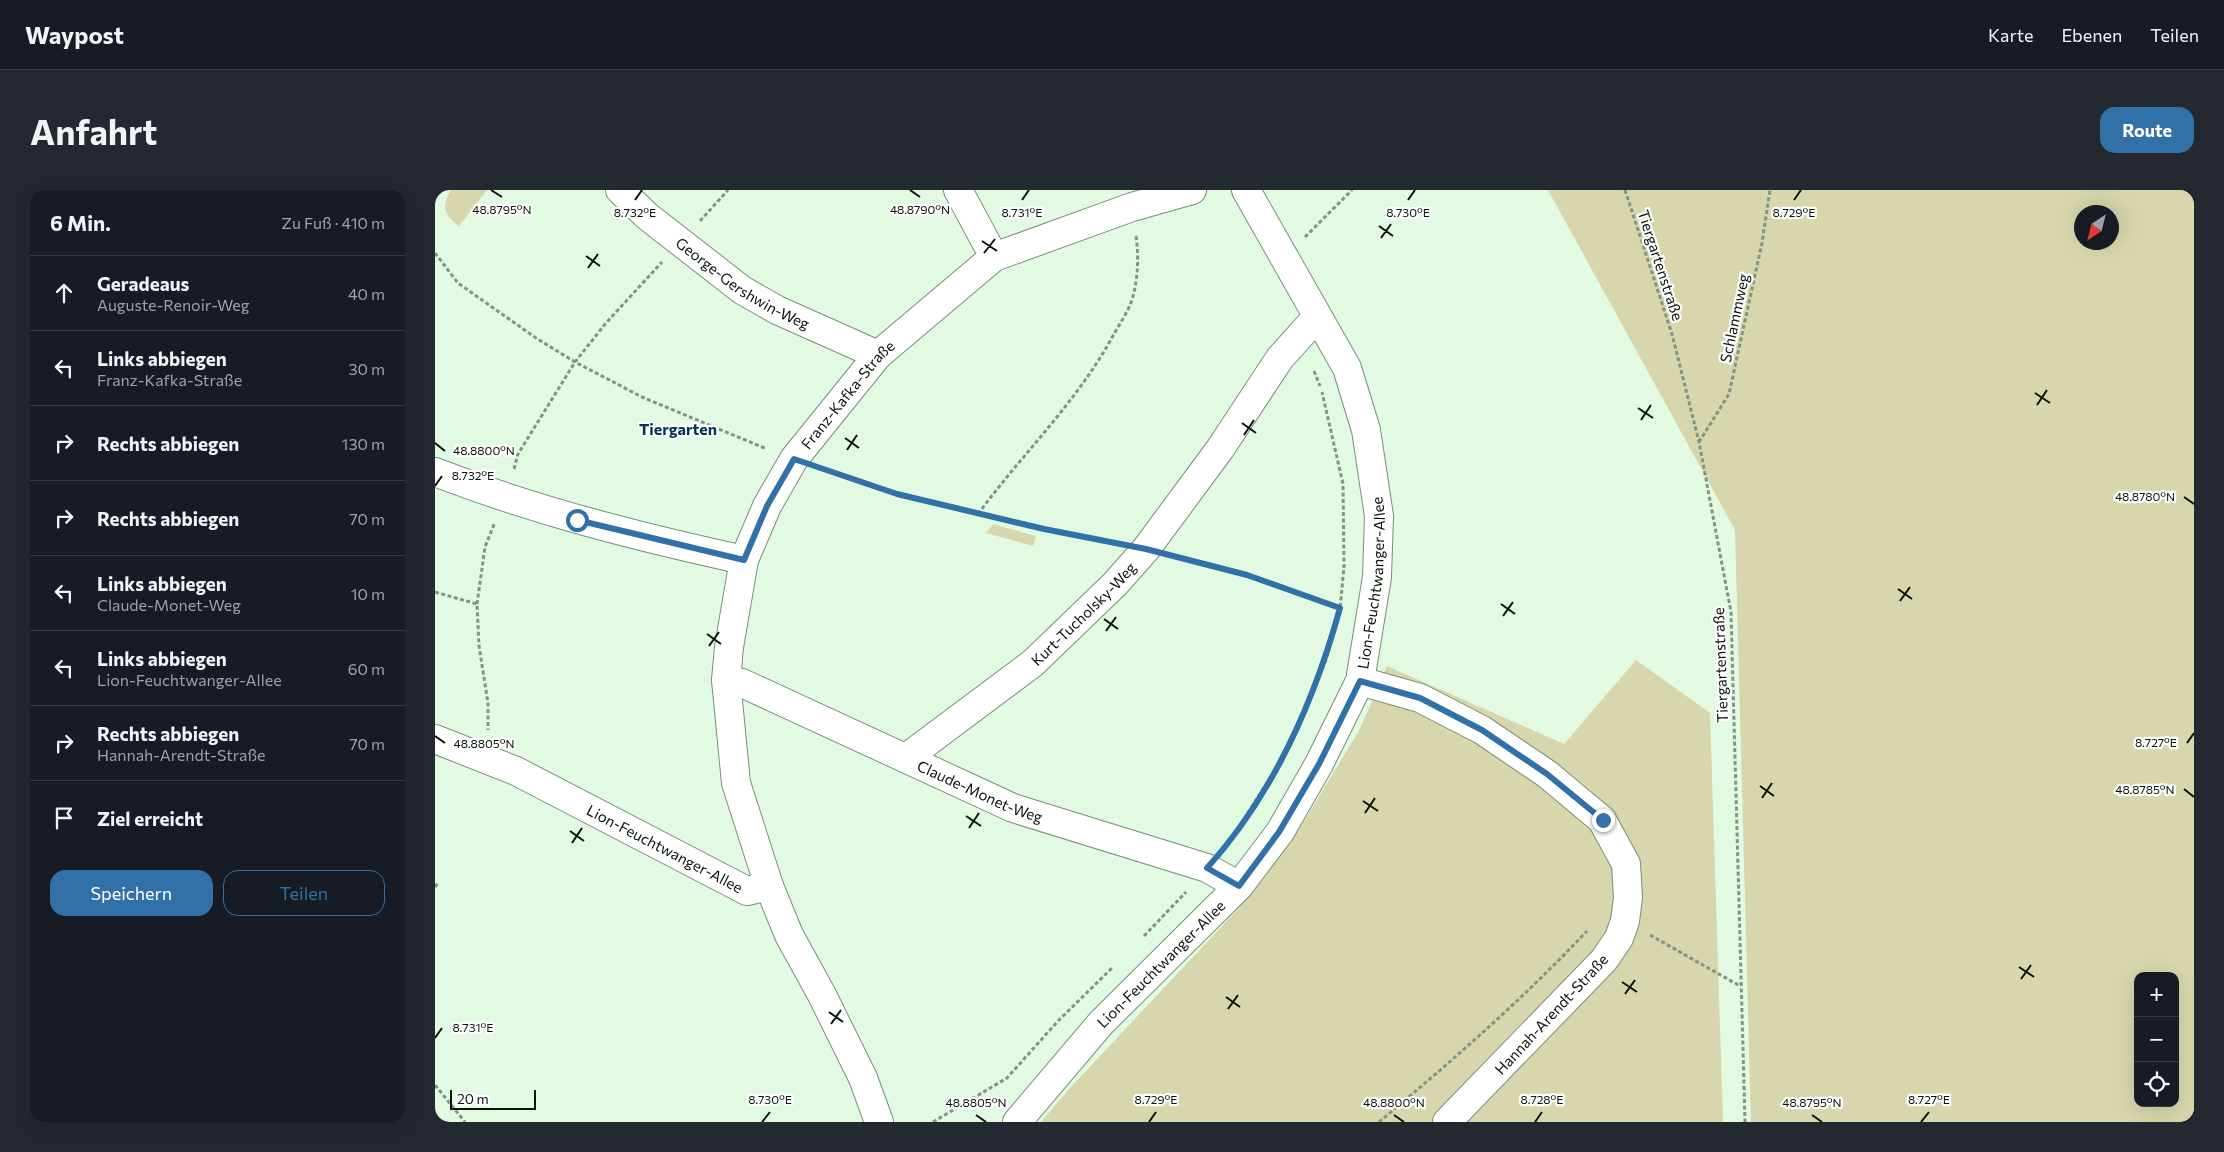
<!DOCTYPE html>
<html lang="de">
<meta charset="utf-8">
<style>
body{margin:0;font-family:Commissioner,sans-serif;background:#242831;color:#f1f3f6}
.controls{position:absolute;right:15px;bottom:15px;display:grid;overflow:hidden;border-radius:10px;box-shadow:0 5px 20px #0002}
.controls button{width:45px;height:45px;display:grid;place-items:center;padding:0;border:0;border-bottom:1px solid #363941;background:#171b24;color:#f1f3f6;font:25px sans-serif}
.compass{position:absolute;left:1639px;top:15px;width:45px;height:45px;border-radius:50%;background:#171b24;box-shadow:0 5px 20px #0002;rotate:215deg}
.scale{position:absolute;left:15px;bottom:12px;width:86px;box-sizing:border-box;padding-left:5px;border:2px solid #09120a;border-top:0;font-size:14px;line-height:18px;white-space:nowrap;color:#09120a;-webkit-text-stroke:4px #fff;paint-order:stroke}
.stop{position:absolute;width:15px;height:15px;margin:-11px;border:4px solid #3171a7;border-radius:50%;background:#fff}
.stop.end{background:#3171a7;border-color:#fff;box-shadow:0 1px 5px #0008}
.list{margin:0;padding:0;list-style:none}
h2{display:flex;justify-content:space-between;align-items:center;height:65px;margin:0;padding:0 20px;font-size:21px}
h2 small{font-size:16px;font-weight:400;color:#9ea1a6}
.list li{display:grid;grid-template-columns:32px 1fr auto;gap:15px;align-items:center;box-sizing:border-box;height:75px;padding:0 20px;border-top:1px solid #363941}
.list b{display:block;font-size:19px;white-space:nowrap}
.list p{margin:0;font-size:16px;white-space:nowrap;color:#9ea1a6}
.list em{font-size:16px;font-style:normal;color:#9ea1a6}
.actions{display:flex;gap:10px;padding:15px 20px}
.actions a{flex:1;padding:11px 0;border:1px solid #3171a7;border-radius:15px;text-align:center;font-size:18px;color:#3171a7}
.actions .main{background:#3171a7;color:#fff}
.icon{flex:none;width:28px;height:28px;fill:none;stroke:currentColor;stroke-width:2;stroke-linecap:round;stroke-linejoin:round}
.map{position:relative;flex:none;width:1759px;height:932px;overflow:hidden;border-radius:15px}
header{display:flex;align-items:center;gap:30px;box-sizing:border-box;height:70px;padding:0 25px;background:#171b24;border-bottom:1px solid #363941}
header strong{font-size:24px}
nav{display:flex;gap:28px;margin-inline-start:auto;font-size:18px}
.intro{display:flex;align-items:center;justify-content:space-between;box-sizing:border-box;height:120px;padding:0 30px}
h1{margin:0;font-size:35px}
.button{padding:12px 22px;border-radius:15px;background:#3171a7;color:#fff;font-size:18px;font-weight:700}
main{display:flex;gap:30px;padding:0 30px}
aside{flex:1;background:#171b24;border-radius:15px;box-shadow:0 5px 20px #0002}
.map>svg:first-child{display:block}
.green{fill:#d8d6ac;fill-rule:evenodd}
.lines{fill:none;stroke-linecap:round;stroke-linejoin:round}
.minor-casing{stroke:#788e79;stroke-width:30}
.path{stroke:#829483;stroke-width:3;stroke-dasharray:4 2.5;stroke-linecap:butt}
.minor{stroke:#fff;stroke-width:28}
.route{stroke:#3171a7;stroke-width:6}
.ticks{fill:none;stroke:#09120a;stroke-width:2}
.labels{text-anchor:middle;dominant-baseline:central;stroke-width:4.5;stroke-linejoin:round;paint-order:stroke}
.street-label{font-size:15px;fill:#09120a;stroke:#fff}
.neighbourhood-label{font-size:16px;font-weight:bold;fill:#013155;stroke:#fff}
.ticks-label{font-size:12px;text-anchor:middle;fill:#09120a;stroke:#fff;stroke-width:4.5;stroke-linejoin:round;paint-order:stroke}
</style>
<header>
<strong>Waypost</strong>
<nav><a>Karte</a><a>Ebenen</a><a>Teilen</a></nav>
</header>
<div class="intro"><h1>Anfahrt</h1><a class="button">Route</a></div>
<main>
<aside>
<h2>6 Min.<small>Zu Fuß · 410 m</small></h2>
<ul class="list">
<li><svg class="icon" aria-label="ahead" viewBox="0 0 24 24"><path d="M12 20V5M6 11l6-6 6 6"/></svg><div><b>Geradeaus</b><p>Auguste-Renoir-Weg</p></div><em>40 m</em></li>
<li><svg class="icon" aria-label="left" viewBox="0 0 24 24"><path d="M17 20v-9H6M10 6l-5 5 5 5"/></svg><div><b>Links abbiegen</b><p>Franz-Kafka-Straße</p></div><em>30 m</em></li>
<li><svg class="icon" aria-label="right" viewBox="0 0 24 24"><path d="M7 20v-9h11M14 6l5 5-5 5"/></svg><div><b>Rechts abbiegen</b></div><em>130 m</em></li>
<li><svg class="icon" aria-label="right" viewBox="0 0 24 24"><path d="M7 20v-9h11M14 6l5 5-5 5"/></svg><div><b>Rechts abbiegen</b></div><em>70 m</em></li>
<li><svg class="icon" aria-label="left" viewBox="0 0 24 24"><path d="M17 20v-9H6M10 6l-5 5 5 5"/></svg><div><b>Links abbiegen</b><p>Claude-Monet-Weg</p></div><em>10 m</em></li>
<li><svg class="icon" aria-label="left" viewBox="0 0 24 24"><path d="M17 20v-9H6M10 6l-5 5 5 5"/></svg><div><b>Links abbiegen</b><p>Lion-Feuchtwanger-Allee</p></div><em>60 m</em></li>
<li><svg class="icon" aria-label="right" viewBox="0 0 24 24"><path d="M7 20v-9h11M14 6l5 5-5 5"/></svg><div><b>Rechts abbiegen</b><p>Hannah-Arendt-Straße</p></div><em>70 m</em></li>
<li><svg class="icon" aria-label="arrive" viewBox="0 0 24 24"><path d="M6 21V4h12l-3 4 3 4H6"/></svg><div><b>Ziel erreicht</b></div></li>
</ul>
<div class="actions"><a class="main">Speichern</a><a>Teilen</a></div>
</aside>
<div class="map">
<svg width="1759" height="932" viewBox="0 0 1759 932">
<rect width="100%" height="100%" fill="#e2fae2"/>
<g class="green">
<path d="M16,0H52L24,36C9,25 6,16 16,0Z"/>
<path d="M1113,0H1759V932H1316L1300,340ZM1646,22H1676V52H1646ZM1703,786H1740V913H1703Z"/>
<polygon points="558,334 601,346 598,356 551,343"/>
<polygon points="1201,470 1275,523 1288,932 606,932 634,899 803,719 871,628 925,539 952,476 1129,554"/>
</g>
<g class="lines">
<defs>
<g id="minor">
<path id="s1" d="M185,0L212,26L307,100L342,120L443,165"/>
<polyline points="523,0 559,67"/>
<path d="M0,282C101,321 204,347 309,370"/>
<path id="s2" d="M291,490L307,493L578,618L772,678L804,696"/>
<polyline points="925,491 985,508 1047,540 1112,584 1167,630 1191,674 1193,708 1190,731 1184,748 1169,770 1012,932"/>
<path id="s3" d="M0,549L81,581L312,701L334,696L354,745L387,805L428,888L444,932"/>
<path id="s4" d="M471,568L598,473L680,394L711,359L785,259L845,168L882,127"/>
<path id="s5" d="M334,696L301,593L291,490L294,457L309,370L332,316L359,269L443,165L559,67L697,17L757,0"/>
<path id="s6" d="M582,932L666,833L804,696L845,642L884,574L925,491L942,387L944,326L931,240L912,178L811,0"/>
</g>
</defs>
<use href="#minor" class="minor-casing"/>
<g class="path">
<polyline points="1190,0 1237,144 1264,252 1296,422 1310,932"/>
<polyline points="265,31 293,0"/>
<polyline points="870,47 917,0"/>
<polyline points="0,63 23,93 101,148 140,172 207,207 332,259"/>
<polyline points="879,181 885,196"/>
<polyline points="1264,252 1294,204 1327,53 1335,0"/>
<polyline points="79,279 83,264 140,172 171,133 227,72"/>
<polyline points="387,279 463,304 609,339 679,353"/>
<path d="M543,324C588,263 643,211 679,144C685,133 693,122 697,110C703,89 704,68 701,46"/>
<polyline points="741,367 812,385 905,419"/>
<polyline points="0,402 42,414 44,456 53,513 53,540"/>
<polyline points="42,414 50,357 60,332"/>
<polyline points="792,656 855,556 891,470 905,419 909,377 908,294 887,202"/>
<polyline points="0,697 3,693"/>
<polyline points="1215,745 1305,796"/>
<polyline points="709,746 751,702"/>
<polyline points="0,895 30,932"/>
<polyline points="498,932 572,888 623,831 678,777"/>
<path d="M944,932C1017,871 1087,810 1152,741"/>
</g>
<use href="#minor" class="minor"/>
</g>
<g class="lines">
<path class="route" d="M142,330L309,370L332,316L359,269L462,304L609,339L711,359L812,385L905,418C879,512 838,605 772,678L804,696L844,642L884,574L925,491L985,508L1047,540L1112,584L1168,630"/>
</g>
<path class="ticks" d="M56,0L67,7M475,0L485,7M200,10L207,0M587,10L594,0M973,10L980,0M1359,10L1366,0M944,36L958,46M946,48L956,34M547,51L562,61M549,63L560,49M151,66L165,76M153,78L163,64M1600,203L1615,213M1602,215L1612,200M1203,218L1218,228M1206,230L1216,215M807,233L821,243M809,245L819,230M410,248L424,258M0,253L10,261M412,260L422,245M0,296L7,286M1749,307L1759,314M1463,399L1477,409M1465,411L1475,397M1066,414L1080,424M1068,426L1078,412M669,429L683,439M671,441L681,427M272,444L286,454M274,456L284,442M0,546L10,553M1752,553L1759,543M1325,596L1339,606M1749,599L1759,607M1327,608L1337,593M928,611L943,621M930,623L940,608M531,626L546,636M534,638L544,623M135,641L149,651M137,653L147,638M1584,777L1599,787M1586,789L1596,775M1187,792L1202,802M1190,804L1200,790M791,807L805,817M793,819L803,805M394,822L408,832M396,834L406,820M0,848L7,838M541,925L551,932M959,925L969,932M1377,925L1387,932M327,932L335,922M714,932L721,922M1100,932L1107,922M1486,932L1494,922"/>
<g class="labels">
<g class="street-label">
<text transform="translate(1226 75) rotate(72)">Tiergartenstraße</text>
<text stroke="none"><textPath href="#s1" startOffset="155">George-Gershwin-Weg</textPath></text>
<text transform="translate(1299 128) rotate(-78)">Schlammweg</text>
<text stroke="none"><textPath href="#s5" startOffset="530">Franz-Kafka-Straße</textPath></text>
<text stroke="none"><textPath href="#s6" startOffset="662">Lion-Feuchtwanger-Allee</textPath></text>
<text stroke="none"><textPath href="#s4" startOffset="229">Kurt-Tucholsky-Weg</textPath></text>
<text transform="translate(1285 475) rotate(-92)">Tiergartenstraße</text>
<text stroke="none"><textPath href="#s2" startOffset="278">Claude-Monet-Weg</textPath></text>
<text stroke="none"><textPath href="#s3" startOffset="255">Lion-Feuchtwanger-Allee</textPath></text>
<text stroke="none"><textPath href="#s6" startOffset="214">Lion-Feuchtwanger-Allee</textPath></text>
<text transform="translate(1116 824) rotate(-47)">Hannah-Arendt-Straße</text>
</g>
<g class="neighbourhood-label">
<text x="243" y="238">Tiergarten</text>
</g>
</g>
<g class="ticks-label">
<text x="67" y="24">48.8795°N</text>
<text x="485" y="24">48.8790°N</text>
<text x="200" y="27">8.732°E</text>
<text x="587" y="27">8.731°E</text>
<text x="973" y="27">8.730°E</text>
<text x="1359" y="27">8.729°E</text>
<text x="49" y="265">48.8800°N</text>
<text x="38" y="290">8.732°E</text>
<text x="1710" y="311">48.8780°N</text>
<text x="1721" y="557">8.727°E</text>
<text x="49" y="558">48.8805°N</text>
<text x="1710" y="604">48.8785°N</text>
<text x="38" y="842">8.731°E</text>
<text x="335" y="914">8.730°E</text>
<text x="721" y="914">8.729°E</text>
<text x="1107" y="914">8.728°E</text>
<text x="1494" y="914">8.727°E</text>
<text x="541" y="917">48.8805°N</text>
<text x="959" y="917">48.8800°N</text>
<text x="1377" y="917">48.8795°N</text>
</g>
</svg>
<div class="controls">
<button>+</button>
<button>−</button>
<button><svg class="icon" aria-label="locate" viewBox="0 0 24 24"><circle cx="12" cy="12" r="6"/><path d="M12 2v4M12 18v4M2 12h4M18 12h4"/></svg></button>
</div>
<svg class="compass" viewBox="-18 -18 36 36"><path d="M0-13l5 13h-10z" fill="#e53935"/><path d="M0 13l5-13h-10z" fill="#9ea1a6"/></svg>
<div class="scale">20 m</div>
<div class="stop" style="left:142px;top:330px"></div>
<div class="stop end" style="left:1168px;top:630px"></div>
</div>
</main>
